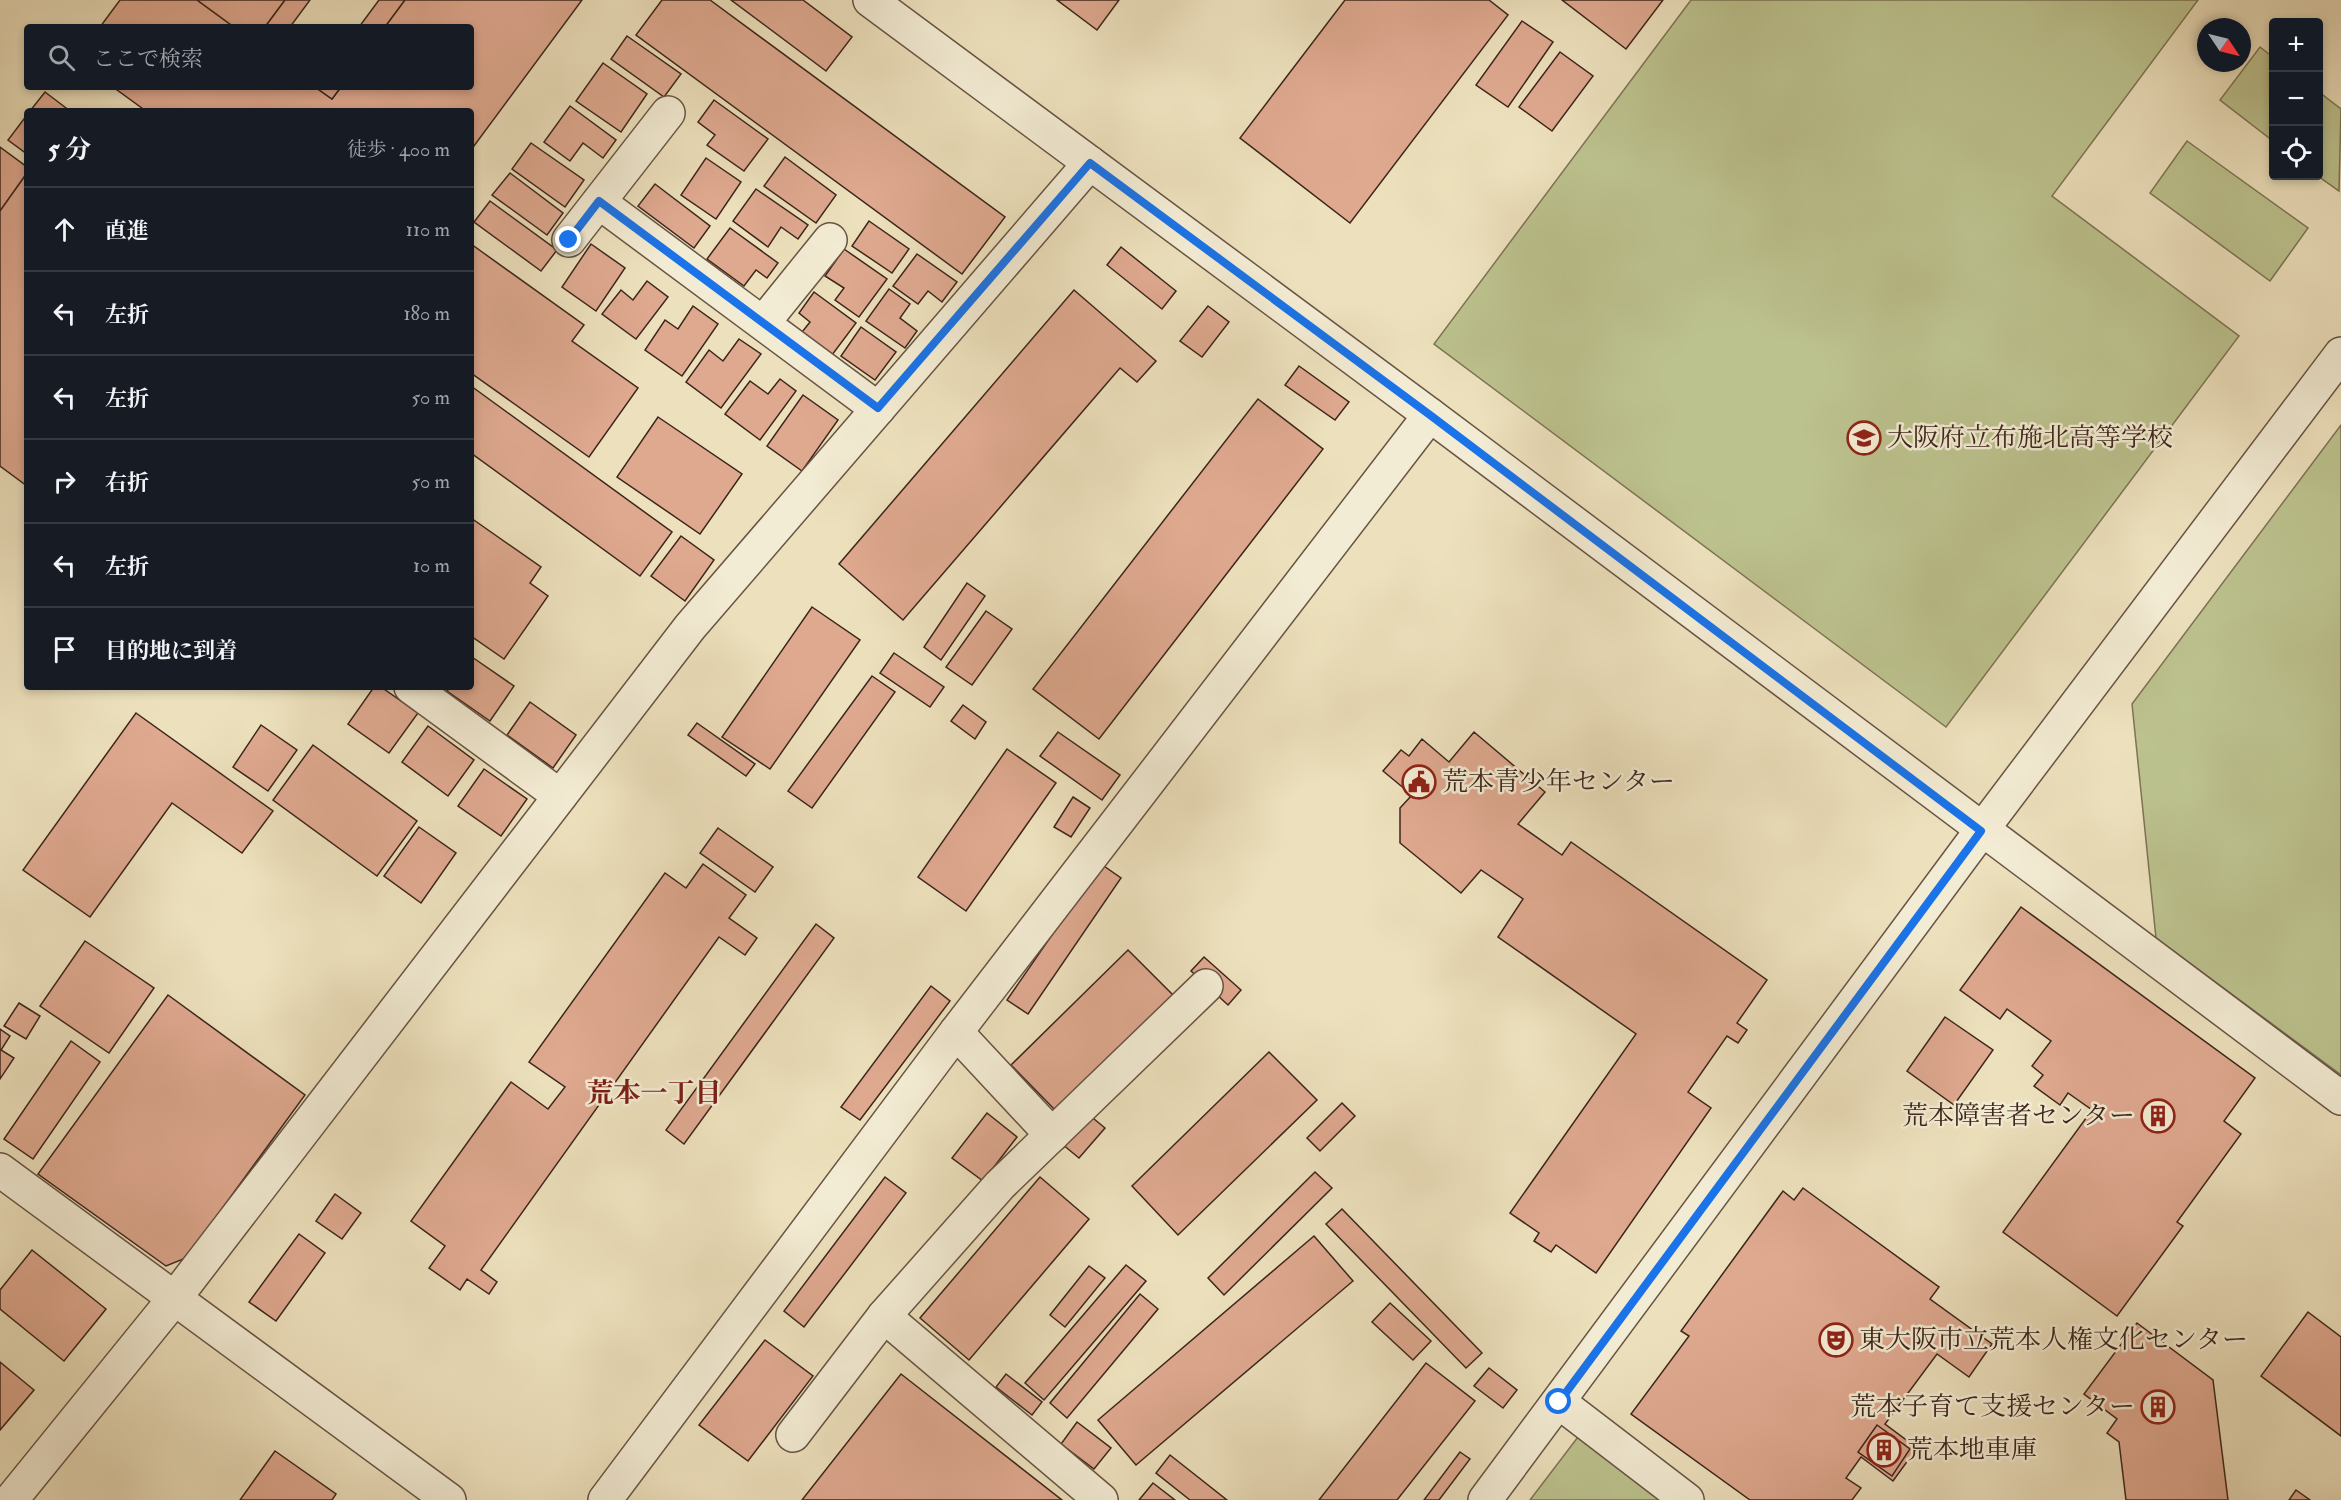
<!DOCTYPE html>
<html lang="ja">
<meta charset="utf-8">
<style>
body{margin:0;font-family:"IM FELL Double Pica","Noto Serif JP",serif;background:#242831;color:#f1f3f6}
.controls{position:absolute;right:18px;top:18px;display:grid;overflow:hidden;border-radius:6px;box-shadow:0 3px 9px #0003}
.controls button{width:54px;height:54px;display:grid;place-items:center;padding:0;border:0;border-bottom:2px solid #363941;background:#171b24;color:#f1f3f6;font:30px sans-serif}
.compass{position:absolute;left:2197px;top:18px;width:54px;height:54px;border-radius:50%;background:#171b24;box-shadow:0 3px 9px #0003;rotate:125deg}
.stop{position:absolute;width:18px;height:18px;margin:-14px;border:4px solid #1a73e8;border-radius:50%;background:#fff}
.stop.end{background:#1a73e8;border-color:#fff;box-shadow:0 2px 6px #0008}
.list{margin:0;padding:0;list-style:none}
h2{display:flex;justify-content:space-between;align-items:center;height:78px;margin:0;padding:0 24px;font-size:26px}
h2 small{font-size:20px;font-weight:400;color:#9ea1a6}
.list li{display:grid;grid-template-columns:39px 1fr auto;gap:18px;align-items:center;box-sizing:border-box;height:84px;padding:0 24px;border-top:2px solid #363941}
.list b{display:block;font-size:22px;white-space:nowrap}
.list em{font-size:20px;font-style:normal;color:#9ea1a6}
.icon{flex:none;width:33px;height:33px;fill:none;stroke:currentColor;stroke-width:2;stroke-linecap:round;stroke-linejoin:round}
.map{position:relative;flex:none;width:2341px;height:1500px;overflow:hidden}
.search{position:absolute;background:#171b24;box-shadow:0 3px 9px #0003;left:24px;top:24px;width:450px;height:66px;display:flex;align-items:center;gap:15px;box-sizing:border-box;padding:0 21px;border-radius:6px;color:#9ea1a6;font-size:22px}
.panel{position:absolute;background:#171b24;box-shadow:0 3px 9px #0003;left:24px;top:108px;width:450px;height:582px;border-radius:6px}
.map>svg:first-child{display:block}
.green{fill:#bcc28e;stroke:#7c7454;stroke-width:1.5}
.building{fill:#dfa990;stroke:#3c251b;stroke-width:1.5}
.lines{fill:none;stroke-linecap:round;stroke-linejoin:round}
.minor-casing{stroke:#685444;stroke-width:36}
.minor{stroke:#f3ecd4;stroke-width:33}
.route{stroke:#1a73e8;stroke-width:8}
.labels{text-anchor:middle;dominant-baseline:central;stroke-width:5;stroke-linejoin:round;paint-order:stroke}
.poi-label{font-size:26px;fill:#3c251b;stroke:#f3ecd4;text-anchor:start}
.neighbourhood-label{font-size:27px;font-weight:bold;fill:#7a1f14;stroke:#f3ecd4}
</style>
<div class="map">
<svg width="2341" height="1500" viewBox="0 0 2341 1500">
<rect width="100%" height="100%" fill="#ede1bd"/>
<filter id="stains"><feTurbulence type="fractalNoise" baseFrequency=".00333" numOctaves="4"/><feColorMatrix values="0 0 0 0 .2 0 0 0 0 .09 0 0 0 0 .02 0 0 0 .5 -.17"/></filter>
<radialGradient id="worn" r=".72"><stop offset=".6" stop-color="#630" stop-opacity="0"/><stop offset="1" stop-color="#630" stop-opacity=".3"/></radialGradient>
<g class="green">
<polygon points="1691,0 2198,0 2052,196 2239,336 1946,727 1434,344"/>
<polygon points="2260,47 2273,57 2273,141 2220,100"/>
<polygon points="2319,92 2341,109 2339,191 2318,176"/>
<polygon points="2187,141 2308,228 2270,281 2150,193"/>
<polygon points="2341,425 2341,1075 2156,938 2132,704"/>
<polygon points="1581,1433 1670,1500 1530,1500"/>
</g>
<g class="building">
<polygon points="120,0 197,0 234,27 100,27"/>
<polygon points="197,0 285,0 265,27 234,27"/>
<polygon points="285,0 310,0 290,27 265,27"/>
<polygon points="379,0 405,0 385,27 359,27"/>
<polygon points="405,0 582,0 471,150 471,111 146,111 113,87 315,87 332,99 341,87 471,87 471,27 385,27"/>
<polygon points="662,0 710,0 1005,217 962,274 636,35"/>
<polygon points="731,0 803,0 852,37 826,71"/>
<polygon points="1057,0 1119,0 1097,30"/>
<polygon points="1345,0 1489,0 1508,15 1350,223 1240,138"/>
<polygon points="1562,0 1663,0 1626,49"/>
<polygon points="1522,21 1553,42 1508,107 1476,85"/>
<polygon points="627,36 681,74 664,97 611,59"/>
<polygon points="1560,52 1593,76 1552,131 1519,107"/>
<polygon points="603,63 647,94 621,132 576,101"/>
<polygon points="315,87 341,87 332,99"/>
<polygon points="45,92 70,111 30,111"/>
<polygon points="714,100 768,139 744,171 707,145 715,135 698,122"/>
<polygon points="570,106 616,140 603,158 583,143 570,161 544,142"/>
<polygon points="27,115 27,154 8,140"/>
<polygon points="531,143 584,180 565,207 512,169"/>
<polygon points="0,147 27,167 27,173 0,211"/>
<polygon points="785,157 836,195 816,223 764,186"/>
<polygon points="706,158 741,182 716,219 681,195"/>
<polygon points="27,173 27,486 0,466 0,211"/>
<polygon points="510,173 563,213 547,235 492,195"/>
<polygon points="655,184 710,226 694,248 638,206"/>
<polygon points="756,189 808,225 798,239 781,227 768,247 733,221"/>
<polygon points="490,201 557,250 541,271 474,222"/>
<polygon points="869,221 909,249 892,273 852,246"/>
<polygon points="730,228 778,263 767,278 756,270 744,286 707,259"/>
<polygon points="471,244 584,325 572,341 638,388 589,457 471,373"/>
<polygon points="591,244 625,268 596,311 562,287"/>
<polygon points="1121,247 1176,291 1162,309 1107,265"/>
<polygon points="844,249 887,279 859,317 835,300 844,288 825,276"/>
<polygon points="917,254 957,282 942,302 928,291 918,304 893,286"/>
<polygon points="647,281 668,297 636,339 602,314 621,290 633,300"/>
<polygon points="889,289 910,304 900,318 917,331 905,348 866,321"/>
<polygon points="1074,290 1156,361 1137,382 1120,368 903,620 839,564"/>
<polygon points="814,292 856,323 832,355 802,332 810,322 799,313"/>
<polygon points="693,306 718,324 682,376 645,350 665,320 678,329"/>
<polygon points="1208,306 1229,322 1202,357 1180,341"/>
<polygon points="861,327 896,352 875,380 841,356"/>
<polygon points="739,339 761,354 721,408 686,382 709,350 723,361"/>
<polygon points="1299,366 1349,402 1335,420 1285,385"/>
<polygon points="780,379 796,391 760,440 725,414 750,381 768,394"/>
<polygon points="471,386 672,532 640,576 471,453"/>
<polygon points="803,395 838,420 802,471 767,446"/>
<polygon points="1258,399 1323,449 1099,739 1033,689"/>
<polygon points="658,417 742,474 700,534 617,477"/>
<polygon points="471,518 541,567 530,583 548,596 504,659 471,636"/>
<polygon points="681,536 714,560 685,601 651,576"/>
<polygon points="967,583 985,596 941,660 924,647"/>
<polygon points="812,607 860,640 770,769 722,737"/>
<polygon points="986,611 1012,629 972,685 946,667"/>
<polygon points="894,653 944,687 930,707 880,673"/>
<polygon points="472,657 514,686 490,721 447,691 450,687 471,687"/>
<polygon points="872,676 895,692 812,808 788,791"/>
<polygon points="374,687 381,687 418,713 389,753 348,724"/>
<polygon points="530,702 576,735 553,768 507,735"/>
<polygon points="963,705 986,722 975,739 951,721"/>
<polygon points="136,713 273,811 242,853 172,803 90,917 23,870"/>
<polygon points="697,723 755,764 746,776 688,735"/>
<polygon points="261,725 297,750 268,791 233,767"/>
<polygon points="428,726 474,760 448,796 402,762"/>
<polygon points="1058,732 1120,775 1102,800 1040,756"/>
<polygon points="1474,732 1545,792 1518,824 1562,855 1571,842 1767,980 1737,1023 1747,1030 1738,1043 1727,1036 1688,1092 1711,1108 1596,1273 1556,1245 1551,1252 1534,1241 1539,1233 1510,1213 1636,1034 1498,937 1523,899 1481,870 1461,893 1400,843 1400,808 1412,795 1383,771 1401,750 1409,756 1422,739 1449,762"/>
<polygon points="313,745 417,821 377,876 273,800"/>
<polygon points="1007,749 1056,783 966,911 918,877"/>
<polygon points="484,769 527,799 501,836 458,806"/>
<polygon points="1073,797 1090,808 1071,837 1054,827"/>
<polygon points="419,827 456,853 421,903 384,876"/>
<polygon points="718,828 773,867 755,892 700,853"/>
<polygon points="703,864 746,895 729,918 757,938 745,955 719,937 481,1270 497,1282 489,1294 467,1279 460,1290 429,1268 445,1246 411,1221 511,1082 548,1109 565,1087 529,1062 665,873 686,888"/>
<polygon points="1101,864 1121,878 1028,1014 1007,1000"/>
<polygon points="2021,907 2255,1078 2224,1121 2241,1134 2177,1222 2183,1226 2117,1316 2003,1232 2092,1110 2068,1093 2060,1105 2034,1086 2043,1075 2032,1066 2051,1041 2007,1009 2000,1019 1960,990"/>
<polygon points="816,924 834,938 684,1144 666,1130"/>
<polygon points="85,941 154,988 109,1053 40,1006"/>
<polygon points="1128,950 1174,996 1056,1111 1011,1065"/>
<polygon points="1204,957 1241,990 1228,1005 1191,971"/>
<polygon points="931,986 950,1001 860,1120 841,1107"/>
<polygon points="168,995 305,1095 186,1258 166,1266 38,1174"/>
<polygon points="19,1003 40,1016 26,1039 4,1026"/>
<polygon points="1945,1017 1993,1050 1954,1105 1907,1071"/>
<polygon points="0,1029 10,1036 1,1050 14,1058 0,1079"/>
<polygon points="71,1041 100,1062 33,1159 4,1139"/>
<polygon points="1269,1052 1317,1100 1178,1235 1132,1186"/>
<polygon points="1342,1103 1355,1116 1320,1151 1307,1138"/>
<polygon points="987,1113 1017,1137 983,1181 952,1158"/>
<polygon points="1088,1114 1105,1128 1079,1158 1062,1144"/>
<polygon points="1315,1172 1332,1188 1224,1295 1208,1278"/>
<polygon points="885,1177 906,1193 804,1327 784,1311"/>
<polygon points="1040,1177 1089,1219 969,1360 920,1318"/>
<polygon points="1803,1188 1939,1287 1930,1299 1992,1344 1969,1377 1937,1354 1885,1424 1917,1448 1893,1481 1861,1457 1846,1478 1861,1488 1852,1500 1750,1500 1631,1414 1689,1336 1681,1331 1783,1191 1794,1200"/>
<polygon points="335,1194 361,1213 342,1239 316,1221"/>
<polygon points="1342,1209 1482,1353 1466,1368 1326,1224"/>
<polygon points="299,1234 325,1253 276,1321 249,1302"/>
<polygon points="1314,1236 1353,1281 1136,1465 1098,1420"/>
<polygon points="32,1250 106,1309 64,1361 0,1309 0,1290"/>
<polygon points="1126,1265 1146,1281 1044,1400 1025,1383"/>
<polygon points="1089,1266 1105,1278 1065,1327 1050,1315"/>
<polygon points="1140,1294 1158,1309 1067,1418 1050,1403"/>
<polygon points="1390,1303 1431,1341 1413,1360 1372,1322"/>
<polygon points="2308,1312 2341,1337 2341,1436 2261,1376"/>
<polygon points="2137,1323 2213,1380 2228,1500 2126,1500 2119,1442 2107,1433 2117,1419 2084,1394"/>
<polygon points="765,1340 813,1376 748,1461 699,1425"/>
<polygon points="0,1362 34,1390 0,1430"/>
<polygon points="1426,1363 1475,1401 1397,1500 1319,1500"/>
<polygon points="1489,1368 1517,1390 1503,1408 1474,1386"/>
<polygon points="901,1374 1062,1500 802,1500"/>
<polygon points="1006,1374 1042,1402 1032,1415 996,1387"/>
<polygon points="1077,1422 1111,1448 1094,1469 1061,1444"/>
<polygon points="1877,1425 1910,1449 1892,1476 1858,1452"/>
<polygon points="275,1451 336,1494 332,1500 240,1500"/>
<polygon points="1460,1452 1470,1459 1439,1500 1424,1500"/>
<polygon points="1170,1455 1227,1500 1190,1500 1156,1473"/>
<polygon points="1153,1483 1175,1500 1139,1500"/>
<polygon points="2296,1490 2310,1500 2289,1500"/>
</g>
<g class="lines">
<defs>
<g id="minor">
<polyline points="870,0 1430,415 2341,1098"/>
<polyline points="599,202 878,409"/>
<polyline points="569,240 668,113"/>
<polyline points="763,323 830,240"/>
<polyline points="411,687 560,796"/>
<polyline points="956,1032 1052,1135"/>
<polyline points="0,1170 449,1500"/>
<polyline points="884,1316 1101,1500"/>
<polyline points="1559,1402 1687,1500"/>
<polyline points="793,1435 884,1316 1000,1185 1206,986"/>
<polyline points="11,1500 174,1299 690,627 1090,163"/>
<polyline points="605,1500 956,1032 1430,415"/>
<polyline points="1485,1500 1981,831 2341,354"/>
</g>
</defs>
<use href="#minor" class="minor-casing"/>
<use href="#minor" class="minor"/>
</g>
<g class="lines">
<polyline class="route" points="569,240 599,201 878,408 1090,163 1430,415 1981,831 1559,1402"/>
</g>
<defs>
<symbol id="school-ring" viewBox="-11 -11 22 22"><circle r="9.5" fill="#f3ecd4" stroke="#8f2418" stroke-width="1.5"/><path d="M0-5L7-2L0 1L-7-2ZM-4 1L0 2.5L4 1V4Q0 6-4 4Z" fill="#8f2418"/></symbol>
<symbol id="civic-ring" viewBox="-11 -11 22 22"><circle r="9.5" fill="#f3ecd4" stroke="#8f2418" stroke-width="1.5"/><path d="M-.6-6.5H3V-4.5H.6V-3L4-1V1h2V6H-6V1h2V-1L-.6-3ZM-1.2 2.5V6h2.4V2.5Z" fill="#8f2418"/></symbol>
<symbol id="building-ring" viewBox="-11 -11 22 22"><circle r="9.5" fill="#f3ecd4" stroke="#8f2418" stroke-width="1.5"/><path d="M-4-6H4V6H1V3H-1V6H-4ZM-2.5-4.3h1.7v1.8h-1.7ZM.8-4.3h1.7v1.8H.8ZM-2.5-1h1.7V.8h-1.7ZM.8-1h1.7V.8H.8Z" fill="#8f2418"/></symbol>
<symbol id="theatre-ring" viewBox="-11 -11 22 22"><circle r="9.5" fill="#f3ecd4" stroke="#8f2418" stroke-width="1.5"/><path d="M-5-5.5Q0-4 5-5.5V0Q5 5 0 6Q-5 5-5 0ZM-3.3-2.5H-1v1.5H-3.3ZM1-2.5H3.3v1.5H1ZM-2.8 1Q0 5.5 2.8 1Z" fill="#8f2418"/></symbol>
</defs>
<g fill-rule="evenodd">
<use href="#school-ring" x="1845" y="419" width="38" height="38"/>
<use href="#civic-ring" x="1400" y="763" width="38" height="38"/>
<use href="#building-ring" x="2139" y="1097" width="38" height="38"/>
<use href="#theatre-ring" x="1817" y="1321" width="38" height="38"/>
<use href="#building-ring" x="2139" y="1388" width="38" height="38"/>
<use href="#building-ring" x="1865" y="1431" width="38" height="38"/>
</g>
<g class="labels">
<g class="poi-label">
<text x="1887" y="438">大阪府立布施北高等学校</text>
<text x="1442" y="782">荒本青少年センター</text>
<text x="2135" y="1116" text-anchor="end">荒本障害者センター</text>
<text x="1859" y="1340">東大阪市立荒本人権文化センター</text>
<text x="2135" y="1407" text-anchor="end">荒本子育て支援センター</text>
<text x="1907" y="1450">荒本地車庫</text>
</g>
<g class="neighbourhood-label">
<text x="654" y="1093">荒本一丁目</text>
</g>
</g>
<rect width="100%" height="100%" filter="url(#stains)"/>
<rect width="100%" height="100%" fill="url(#worn)"/>
</svg>
<div class="controls">
<button>+</button>
<button>−</button>
<button><svg class="icon" aria-label="locate" viewBox="0 0 24 24"><circle cx="12" cy="12" r="6"/><path d="M12 2v4M12 18v4M2 12h4M18 12h4"/></svg></button>
</div>
<svg class="compass" viewBox="-18 -18 36 36"><path d="M0-13l5 13h-10z" fill="#e53935"/><path d="M0 13l5-13h-10z" fill="#9ea1a6"/></svg>
<div class="stop" style="left:1559px;top:1402px"></div>
<div class="stop end" style="left:569px;top:240px"></div>
<div class="search"><svg class="icon" aria-label="search" viewBox="0 0 24 24"><circle cx="10" cy="10" r="6"/><path d="M15 15l6 6"/></svg>ここで検索</div>
<section class="panel">
<h2>5 分<small>徒歩 · 400 m</small></h2>
<ul class="list">
<li><svg class="icon" aria-label="ahead" viewBox="0 0 24 24"><path d="M12 20V5M6 11l6-6 6 6"/></svg><div><b>直進</b></div><em>110 m</em></li>
<li><svg class="icon" aria-label="left" viewBox="0 0 24 24"><path d="M17 20v-9H6M10 6l-5 5 5 5"/></svg><div><b>左折</b></div><em>180 m</em></li>
<li><svg class="icon" aria-label="left" viewBox="0 0 24 24"><path d="M17 20v-9H6M10 6l-5 5 5 5"/></svg><div><b>左折</b></div><em>50 m</em></li>
<li><svg class="icon" aria-label="right" viewBox="0 0 24 24"><path d="M7 20v-9h11M14 6l5 5-5 5"/></svg><div><b>右折</b></div><em>50 m</em></li>
<li><svg class="icon" aria-label="left" viewBox="0 0 24 24"><path d="M17 20v-9H6M10 6l-5 5 5 5"/></svg><div><b>左折</b></div><em>10 m</em></li>
<li><svg class="icon" aria-label="arrive" viewBox="0 0 24 24"><path d="M6 21V4h12l-3 4 3 4H6"/></svg><div><b>目的地に到着</b></div></li>
</ul>
</section>
</div>
